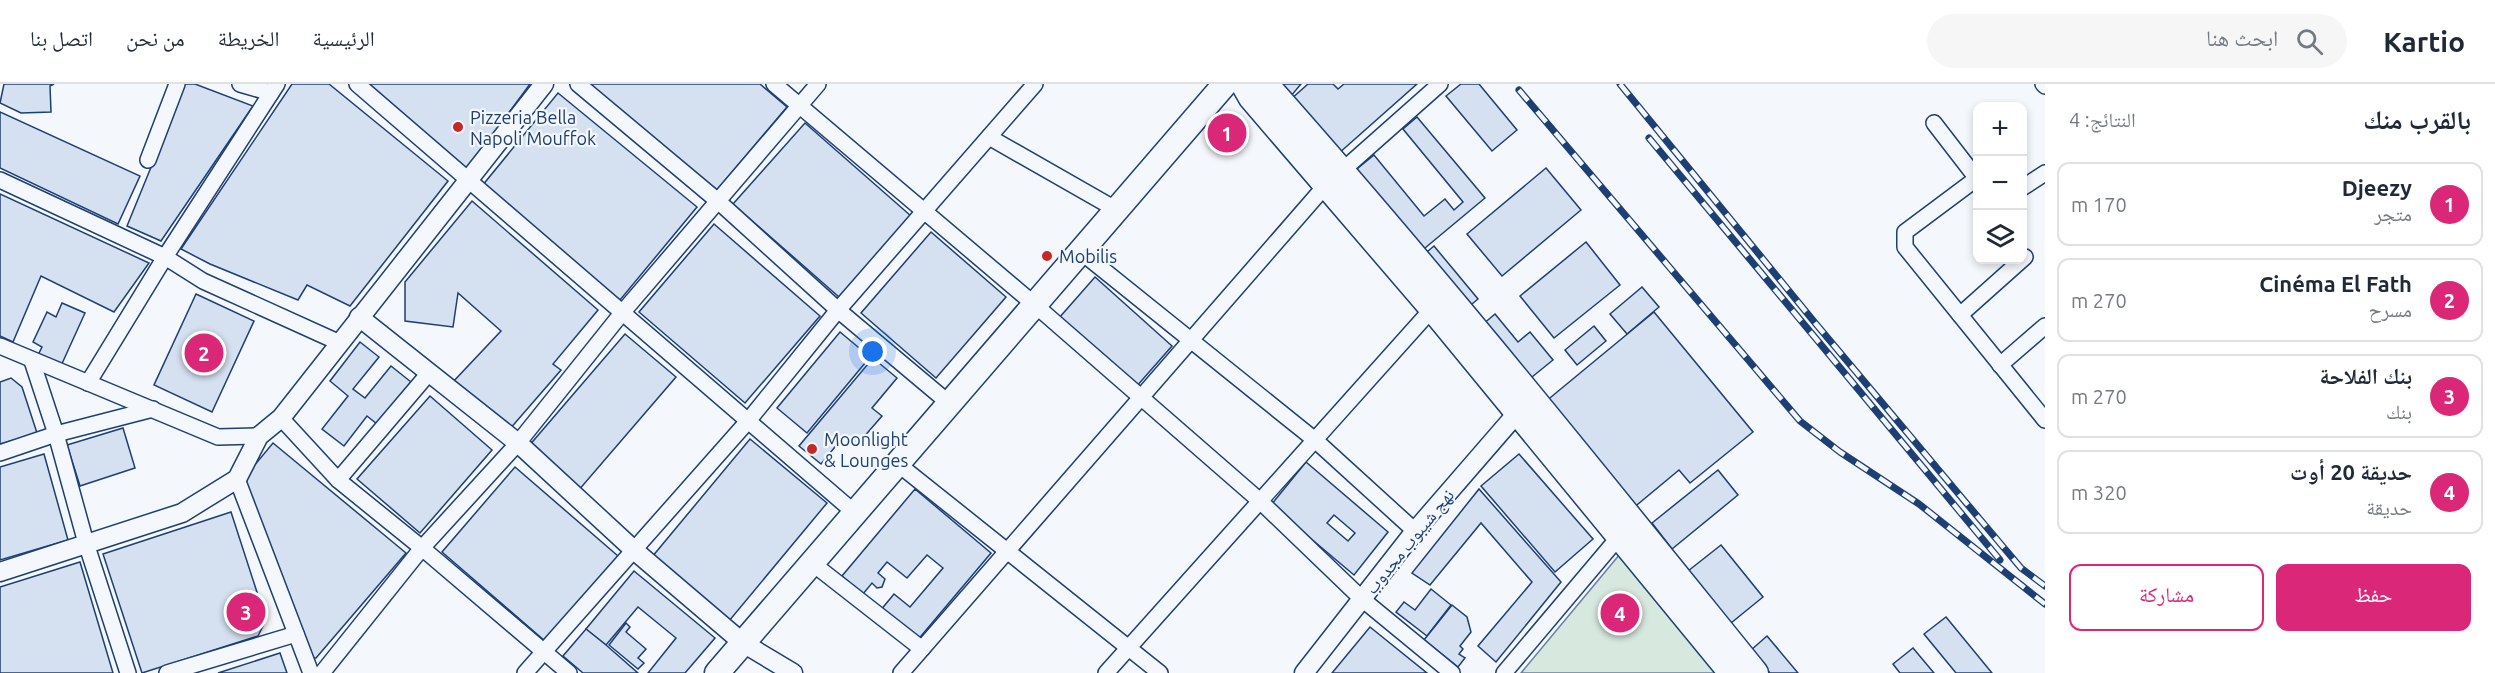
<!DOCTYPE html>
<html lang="ar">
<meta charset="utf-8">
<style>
body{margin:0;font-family:Ubuntu,"Noto Naskh Arabic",sans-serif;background:#f6f6f7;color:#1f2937;direction:rtl}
.controls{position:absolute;right:18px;top:18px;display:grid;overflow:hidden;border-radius:12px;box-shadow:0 3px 9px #0003}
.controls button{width:54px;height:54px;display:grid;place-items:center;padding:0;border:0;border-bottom:2px solid #e0e1e3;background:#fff;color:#1f2937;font:30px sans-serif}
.you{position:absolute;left:873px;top:268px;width:21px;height:21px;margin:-15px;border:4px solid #fff;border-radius:50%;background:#1a73e8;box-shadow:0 0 0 9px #1a73e833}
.badge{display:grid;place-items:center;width:39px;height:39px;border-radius:50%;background:#db2777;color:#fff;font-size:20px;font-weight:700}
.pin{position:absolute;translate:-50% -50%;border:3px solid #fff;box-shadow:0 2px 6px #0006}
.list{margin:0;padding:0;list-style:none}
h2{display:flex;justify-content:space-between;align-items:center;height:78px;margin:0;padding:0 24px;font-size:26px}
h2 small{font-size:20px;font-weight:400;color:#747a83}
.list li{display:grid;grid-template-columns:39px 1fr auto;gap:18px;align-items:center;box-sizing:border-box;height:84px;margin:0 12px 12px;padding:0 12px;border:2px solid #e0e1e3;border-radius:12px}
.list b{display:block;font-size:22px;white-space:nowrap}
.list p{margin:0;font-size:20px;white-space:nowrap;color:#747a83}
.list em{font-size:20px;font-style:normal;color:#747a83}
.actions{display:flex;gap:12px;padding:18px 24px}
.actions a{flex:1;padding:14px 0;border:2px solid #db2777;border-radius:12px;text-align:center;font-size:21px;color:#db2777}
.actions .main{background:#db2777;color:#fff}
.icon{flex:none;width:33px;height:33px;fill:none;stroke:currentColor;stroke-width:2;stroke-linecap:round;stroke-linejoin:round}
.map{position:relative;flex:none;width:2045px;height:589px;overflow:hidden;direction:ltr}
header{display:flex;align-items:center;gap:36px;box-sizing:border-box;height:84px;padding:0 30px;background:#fff;border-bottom:2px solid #e0e1e3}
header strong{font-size:28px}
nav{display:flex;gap:33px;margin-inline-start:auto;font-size:21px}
.search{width:420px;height:54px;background:#f6f6f7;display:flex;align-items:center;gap:15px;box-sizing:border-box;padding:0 21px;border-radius:33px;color:#747a83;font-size:22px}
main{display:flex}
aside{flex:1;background:#fff}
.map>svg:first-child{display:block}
.green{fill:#d7e8df;stroke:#687fa3;stroke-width:1.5}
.building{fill:#d5e0f0;stroke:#1d3f73;stroke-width:1.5;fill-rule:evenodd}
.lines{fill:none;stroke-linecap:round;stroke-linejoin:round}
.minor-casing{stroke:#1d3f73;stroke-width:18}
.tertiary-casing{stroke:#1d3f73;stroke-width:21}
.primary-casing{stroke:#1d3f73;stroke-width:27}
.minor{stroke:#f4f7fb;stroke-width:15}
.tertiary{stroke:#f4f7fb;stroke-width:18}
.primary{stroke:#f4f7fb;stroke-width:24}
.rail-casing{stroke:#1d3f73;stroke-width:7}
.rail{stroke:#f4f7fb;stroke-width:4.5;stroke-dasharray:14;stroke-linecap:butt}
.poi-dot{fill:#c62828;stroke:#f4f7fb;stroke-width:2}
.labels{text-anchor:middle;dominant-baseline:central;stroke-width:4.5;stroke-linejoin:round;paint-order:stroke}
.poi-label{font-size:18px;fill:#1d3f73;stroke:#f4f7fb;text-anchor:start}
.street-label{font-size:18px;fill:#1d3f73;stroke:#f4f7fb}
</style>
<header>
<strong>Kartio</strong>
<div class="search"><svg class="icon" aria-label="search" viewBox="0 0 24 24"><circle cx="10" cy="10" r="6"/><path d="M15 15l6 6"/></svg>ابحث هنا</div>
<nav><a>الرئيسية</a><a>الخريطة</a><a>من نحن</a><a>اتصل بنا</a></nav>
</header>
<main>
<aside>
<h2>بالقرب منك<small>النتائج: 4</small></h2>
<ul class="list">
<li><span class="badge">1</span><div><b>Djeezy</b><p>متجر</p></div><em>170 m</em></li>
<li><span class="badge">2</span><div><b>Cinéma El Fath</b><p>مسرح</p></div><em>270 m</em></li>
<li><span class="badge">3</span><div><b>بنك الفلاحة</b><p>بنك</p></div><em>270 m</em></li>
<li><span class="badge">4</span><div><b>حديقة 20 أوت</b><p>حديقة</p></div><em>320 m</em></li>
</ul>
<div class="actions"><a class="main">حفظ</a><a>مشاركة</a></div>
</aside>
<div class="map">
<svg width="2045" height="589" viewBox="0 0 2045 589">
<rect width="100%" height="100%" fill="#f4f7fb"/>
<polygon class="green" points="1620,470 1718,589 1521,589"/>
<g class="building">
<polygon points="4,0 54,0 50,2 51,28 21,29 0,19"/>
<polygon points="185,0 195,0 253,22 161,157 127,142"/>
<polygon points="292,0 329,0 448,97 350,222 307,201 298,216 210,180 181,165"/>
<polygon points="369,0 530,0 467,85"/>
<polygon points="589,0 760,0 787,23 716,107"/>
<polygon points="1279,0 1301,0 1291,12"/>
<polygon points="1308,0 1333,0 1338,5 1344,0 1417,0 1338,70 1290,16"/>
<polygon points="1461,0 1479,0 1517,46 1492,67 1446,12"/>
<polygon points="558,9 697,123 620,216 482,102"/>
<polygon points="0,28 140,92 118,140 0,84"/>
<polygon points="1417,33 1485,114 1419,169 1352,89 1374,71 1424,132 1445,115 1454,126 1463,118 1403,45"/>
<polygon points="805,39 911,132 839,213 733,120"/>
<polygon points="1546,84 1581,126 1502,192 1467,150"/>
<polygon points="0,110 149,179 114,228 41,192 13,258 0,252"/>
<polygon points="472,117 598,226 553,280 561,286 509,346 452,299 501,247 458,209 453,243 405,237 405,198"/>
<polygon points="714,140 820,232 745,319 639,228"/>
<polygon points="931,148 1006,213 936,294 861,229"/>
<polygon points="1586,158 1620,201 1554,254 1520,212"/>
<polygon points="1434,162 1478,215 1466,225 1422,172"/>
<polygon points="1095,193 1172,262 1136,303 1059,234"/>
<polygon points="1642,203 1659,223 1627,250 1610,230"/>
<polygon points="196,210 254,237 212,328 154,301"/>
<polygon points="62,219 85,229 60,284 37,273 42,263 33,258 47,228 56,233"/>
<polygon points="1654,228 1753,348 1690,399 1679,386 1632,425 1545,318"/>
<polygon points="1495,230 1518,258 1530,248 1553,276 1527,297 1482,241"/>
<polygon points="1594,242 1606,257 1577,281 1565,266"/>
<polygon points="840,248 870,273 807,349 777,324"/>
<polygon points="625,250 676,293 578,407 528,363"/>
<polygon points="360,258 379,273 353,305 365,314 391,282 411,298 377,340 367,332 344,362 322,345 348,312 330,297"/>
<polygon points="873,274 897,294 872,324 882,332 856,362 844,352 821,380 799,362"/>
<polygon points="11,294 22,303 37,349 0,360 0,298"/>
<polygon points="430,312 492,366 420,449 357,395"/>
<polygon points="123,344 135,384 80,402 67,361"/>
<polygon points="750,355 827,419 729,537 652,473"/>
<polygon points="273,359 406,469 316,574 311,574 244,394"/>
<polygon points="44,370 68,456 0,476 0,383"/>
<polygon points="1519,370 1593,455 1555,488 1481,402"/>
<path d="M1306,378L1388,448L1354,491L1271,421ZM1334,431L1355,449L1348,457L1327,439Z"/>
<polygon points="515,383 618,472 545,557 442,468"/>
<polygon points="1718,386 1738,411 1672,465 1652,439"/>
<polygon points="915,405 991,469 916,558 880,527 894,510 910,523 943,484 927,471 907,494 887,478 878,489 885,495 882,503 877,504 872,499 863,510 842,492"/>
<polygon points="1479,405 1561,498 1496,578 1478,562 1532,498 1481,439 1430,501 1412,489"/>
<polygon points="231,428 266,536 258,552 142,589 103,470"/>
<polygon points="1721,461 1763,513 1731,539 1688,487"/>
<polygon points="80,478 113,589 0,589 0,503"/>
<polygon points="634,487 715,554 685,589 648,589 676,554 638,523 606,561 586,545"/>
<polygon points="1431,505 1451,521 1427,552 1396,528 1404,518 1415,526"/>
<polygon points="1452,521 1467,533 1471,548 1460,562 1463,565 1459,570 1465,574 1458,583 1424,556"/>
<polygon points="1946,533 1992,589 1956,589 1924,550"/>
<polygon points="626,539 630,543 626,548 646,565 638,574 644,579 638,585 609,561"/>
<polygon points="1370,543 1427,589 1332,589"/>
<polygon points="586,545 606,561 638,589 583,589 563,572"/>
<polygon points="1767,552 1798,589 1770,589 1751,566"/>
<polygon points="1913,564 1934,589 1900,589 1893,580"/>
<polygon points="280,569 287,589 218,589"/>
</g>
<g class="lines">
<defs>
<g id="minor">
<polyline points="240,0 271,9"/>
<polyline points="357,0 855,429"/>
<polyline points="578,0 719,118 838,226 950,320"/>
<polyline points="774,0 1035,221 1260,417 1362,515 1452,589"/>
<polyline points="2043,0 2045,2"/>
<polyline points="1934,39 1978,96"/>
<polyline points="989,53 1117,126"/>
<polyline points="148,76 177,0"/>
<polyline points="1976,95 1905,148 1905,163 2045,336"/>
<polyline points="0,96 165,173 203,197 340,259"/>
<polyline points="2022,104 2045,89"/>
<polyline points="1081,168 1315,356 1415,447"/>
<polyline points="1960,231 2025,173"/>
<polyline points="0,262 218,353 259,352"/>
<polyline points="32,277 56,350 86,459 128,589"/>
<polyline points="2000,281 2045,242"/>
<polyline points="88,299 165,173 277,0"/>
<polyline points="281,334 338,396 422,464 569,589"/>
<polyline points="0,369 56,350 153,325"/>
<polyline points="898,380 1160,589"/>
<polyline points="237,395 311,589"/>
<polyline points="338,396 429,289"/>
<polyline points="812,479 922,565"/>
<polyline points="167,589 296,550"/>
<polyline points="322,589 422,464 518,359 622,229 818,0"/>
<polyline points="525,589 748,337 838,226 1035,0"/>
<polyline points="901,589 1326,101 1440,0"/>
<polyline points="1106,589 1432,225 1439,221"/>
<polyline points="1504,589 1623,448"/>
</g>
<g id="tertiary">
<polyline points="359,233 518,359 635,467 743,559 793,589"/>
<polyline points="0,488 182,429 237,395 259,352 281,334 544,0"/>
<polyline points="1304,589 1415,447 1525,320"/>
</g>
<g id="primary">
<polyline points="1243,0 1251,14 1432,225 1731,589"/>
<path d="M1266,0C1436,191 1595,390 1756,589"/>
<polyline points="717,589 1225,0"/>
</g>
</defs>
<use href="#minor" class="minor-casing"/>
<use href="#tertiary" class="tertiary-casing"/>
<use href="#primary" class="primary-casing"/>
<use href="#minor" class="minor"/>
<use href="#tertiary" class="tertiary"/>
<use href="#primary" class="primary"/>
<defs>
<g id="rail">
<polyline points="1620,0 1816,240 1999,458 2021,484 2045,502"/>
<polyline points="1519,6 1800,337 1840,368 1919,420 2045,520"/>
<polyline points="1649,54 2000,476"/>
</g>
</defs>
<use href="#rail" class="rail-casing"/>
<use href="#rail" class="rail"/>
</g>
<g class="poi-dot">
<circle cx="458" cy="43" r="6"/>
<circle cx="1047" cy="172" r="6"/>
<circle cx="812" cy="365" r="6"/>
</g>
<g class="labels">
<g class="poi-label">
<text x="470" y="33">Pizzeria Bella<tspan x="470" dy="21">Napoli Mouffok</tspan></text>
<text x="1059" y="172">Mobilis</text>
<text x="824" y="355">Moonlight<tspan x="824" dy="21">&amp; Lounges</tspan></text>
</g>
<g class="street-label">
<text transform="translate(1409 457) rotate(-51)">نهج شيبوب مجدوب</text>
</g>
</g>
</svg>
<div class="controls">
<button>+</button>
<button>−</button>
<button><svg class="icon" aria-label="layers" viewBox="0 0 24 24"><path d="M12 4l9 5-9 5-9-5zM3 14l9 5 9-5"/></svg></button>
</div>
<div class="you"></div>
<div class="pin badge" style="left:1227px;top:49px">1</div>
<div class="pin badge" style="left:204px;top:269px">2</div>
<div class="pin badge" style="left:246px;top:528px">3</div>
<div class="pin badge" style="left:1620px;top:529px">4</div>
</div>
</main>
